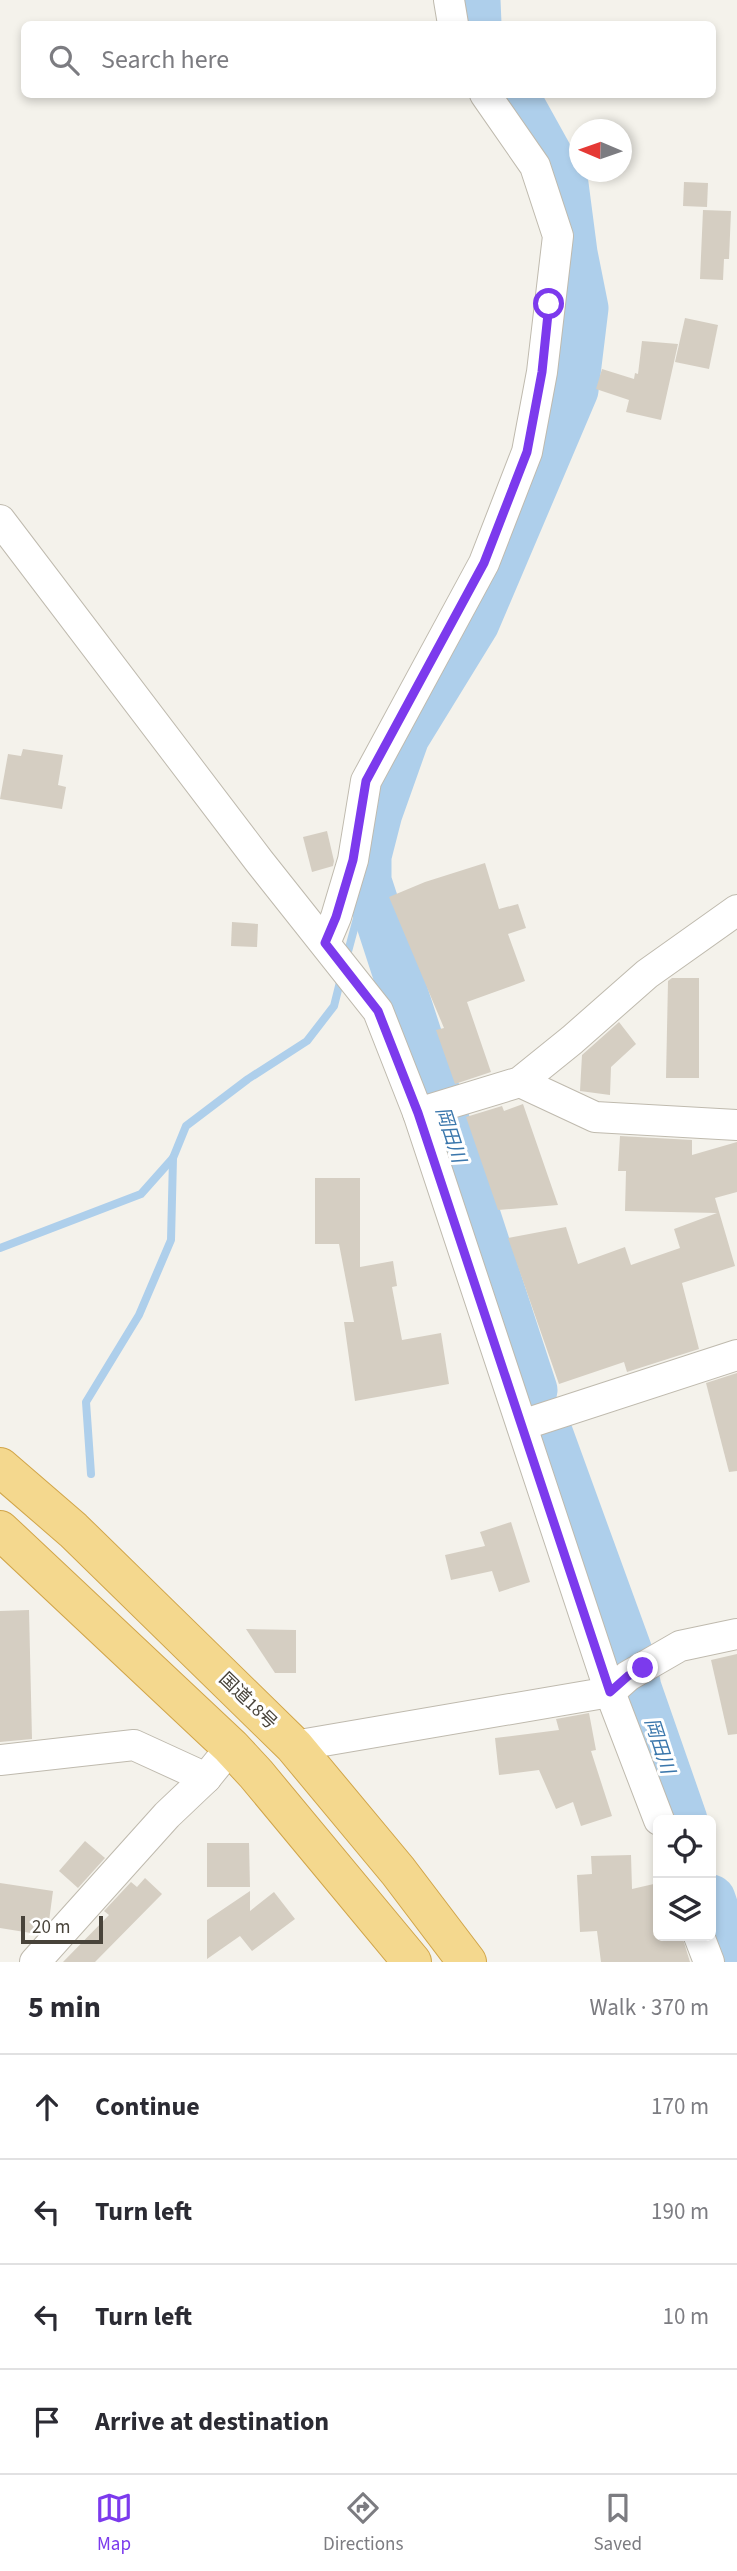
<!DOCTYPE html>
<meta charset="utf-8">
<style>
body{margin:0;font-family:"Source Sans 3","Noto Sans JP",sans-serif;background:#f2f2f3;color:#2b2b33}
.controls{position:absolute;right:21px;bottom:21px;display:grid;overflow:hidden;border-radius:10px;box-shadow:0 4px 10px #0003}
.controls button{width:63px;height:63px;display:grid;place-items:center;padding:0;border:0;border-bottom:2px solid #e1e1e2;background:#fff;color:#2b2b33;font:35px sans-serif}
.compass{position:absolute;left:569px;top:119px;width:63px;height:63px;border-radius:50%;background:#fff;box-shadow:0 4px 10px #0003;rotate:272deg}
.scale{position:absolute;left:21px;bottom:18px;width:82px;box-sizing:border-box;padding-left:7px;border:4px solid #48433a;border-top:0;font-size:19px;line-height:24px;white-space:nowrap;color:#48433a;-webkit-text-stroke:5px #fff;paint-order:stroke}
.stop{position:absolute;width:21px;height:21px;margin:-16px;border:5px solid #7c3aed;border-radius:50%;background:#fff}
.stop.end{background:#7c3aed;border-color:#fff;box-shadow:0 2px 7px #0008}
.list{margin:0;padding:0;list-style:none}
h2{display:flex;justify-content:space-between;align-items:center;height:91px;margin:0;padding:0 28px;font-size:30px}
h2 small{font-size:23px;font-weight:400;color:#7c7c81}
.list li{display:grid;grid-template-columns:46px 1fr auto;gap:21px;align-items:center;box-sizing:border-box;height:105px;padding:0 28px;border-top:2px solid #e1e1e2}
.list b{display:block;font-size:26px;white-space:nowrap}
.list em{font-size:23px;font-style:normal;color:#7c7c81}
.icon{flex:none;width:38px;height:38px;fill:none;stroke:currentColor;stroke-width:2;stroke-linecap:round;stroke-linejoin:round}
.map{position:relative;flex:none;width:737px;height:1962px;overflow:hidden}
.search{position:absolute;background:#fff;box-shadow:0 4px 10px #0003;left:21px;right:21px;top:21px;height:77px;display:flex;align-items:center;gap:18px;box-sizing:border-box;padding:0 24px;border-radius:10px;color:#7c7c81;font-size:26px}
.sheet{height:511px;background:#fff}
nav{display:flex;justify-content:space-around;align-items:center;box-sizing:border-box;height:98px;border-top:2px solid #e1e1e2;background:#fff;font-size:19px;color:#7c7c81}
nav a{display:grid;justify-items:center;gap:4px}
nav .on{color:#7c3aed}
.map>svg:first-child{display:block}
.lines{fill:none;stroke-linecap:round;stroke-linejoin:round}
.stream{stroke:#aecfeb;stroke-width:8}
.river{stroke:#aecfeb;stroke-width:49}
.building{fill:#d5cec2}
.minor-casing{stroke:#bfbaae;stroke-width:32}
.trunk-casing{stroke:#d1a549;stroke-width:40}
.minor{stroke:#fff;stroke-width:30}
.trunk{stroke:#f4d88e;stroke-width:38}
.route{stroke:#7c3aed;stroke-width:9}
.labels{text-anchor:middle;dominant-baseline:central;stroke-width:6;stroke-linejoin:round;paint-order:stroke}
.street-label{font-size:18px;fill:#48433a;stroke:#fff}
.water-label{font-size:19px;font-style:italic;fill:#3b77ac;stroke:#fff}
</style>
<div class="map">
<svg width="737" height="1962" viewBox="0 0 737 1962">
<rect width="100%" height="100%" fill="#f4f2eb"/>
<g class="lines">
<g class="stream">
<polyline points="346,959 367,881"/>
<polyline points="0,1248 141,1194 173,1158 186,1126 248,1079 307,1041 334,1006 341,978"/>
<polyline points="91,1474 86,1402 139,1315 171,1240 173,1158"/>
</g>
<g class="river">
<polyline points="476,0 477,24"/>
<polyline points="514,94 564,184 573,253 584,308 574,390 475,623 405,737 378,813 367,856 367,881 533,1390"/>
<polyline points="549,1435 632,1663 637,1688 683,1820"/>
<polyline points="711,1899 733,1962"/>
</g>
</g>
<g class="building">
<polygon points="684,182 708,183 707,207 683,206"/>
<polygon points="703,210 731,211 729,259 724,259 723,280 700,279"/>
<polygon points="685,318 718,325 709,369 675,362"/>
<polygon points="642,341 678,344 661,420 626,412 629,400 596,389 602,369 634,379 635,373 638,374"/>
<polygon points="23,749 63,755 58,785 66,787 62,809 0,799 8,754 21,756"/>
<polygon points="327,831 334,861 333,866 312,872 303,837"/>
<polygon points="485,863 499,909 518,904 526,928 508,934 525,981 467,1002 491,1072 455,1084 436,1030 444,1028 389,897 425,882"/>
<polygon points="232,922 258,924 257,947 231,946"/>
<polygon points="672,978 699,978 699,1078 666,1078 668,981"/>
<polygon points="619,1022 636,1044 611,1067 610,1095 580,1091 582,1055"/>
<polygon points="523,1104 558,1205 498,1210 466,1117 502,1106 504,1111"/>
<polygon points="620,1136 692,1140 692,1155 737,1142 737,1192 715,1198 735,1266 682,1283 699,1349 627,1372 624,1362 559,1384 508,1238 566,1227 578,1264 625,1247 631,1265 680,1248 674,1229 717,1213 625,1211 626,1171 618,1171"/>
<polygon points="315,1178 360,1178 360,1267 393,1261 397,1286 392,1287 402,1340 441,1333 449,1384 355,1401 344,1322 354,1322 339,1244 315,1244"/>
<polygon points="737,1373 737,1471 729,1472 706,1383"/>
<polygon points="511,1522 530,1582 499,1592 492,1571 451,1580 445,1555 485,1546 480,1532"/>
<polygon points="29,1610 32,1739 0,1742 0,1611"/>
<polygon points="246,1629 296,1630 296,1673 275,1673"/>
<polygon points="737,1654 737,1734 728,1735 711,1660"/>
<polygon points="589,1713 596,1750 591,1751 612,1816 581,1826 573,1802 556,1809 539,1770 499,1775 495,1738 559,1730 556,1719"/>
<polygon points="85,1841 105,1858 78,1888 59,1871"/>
<polygon points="207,1843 249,1843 250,1887 207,1887"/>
<polygon points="631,1855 632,1889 658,1883 658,1936 682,1936 690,1962 601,1962 597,1931 580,1932 577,1875 592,1874 591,1856"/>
<polygon points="145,1878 162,1894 95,1962 63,1962 109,1915 104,1911 131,1882 137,1887"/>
<polygon points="0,1883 53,1891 49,1921 37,1934 0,1928"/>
<polygon points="250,1891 250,1911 274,1892 295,1919 252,1951 240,1936 207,1959 207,1920"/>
</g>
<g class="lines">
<defs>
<g id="minor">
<polyline points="449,0 453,24"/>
<polyline points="0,520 259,861 378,1011 418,1113 610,1692 659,1820"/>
<polyline points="325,943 336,917 353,860 366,781 484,563 527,452 542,372 558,236 535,166 485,94"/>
<polyline points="520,1082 595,1117 737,1125"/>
<polyline points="418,1113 520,1082 572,1040 647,974 737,910"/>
<polyline points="522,1425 737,1355"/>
<polyline points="294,1746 610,1692 628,1676 680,1646 737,1634"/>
<polyline points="0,1760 134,1745 206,1778 231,1747"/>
<polyline points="699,1936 709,1962"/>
<polyline points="35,1962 167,1815 206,1778"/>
</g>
<g id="trunk">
<polyline points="0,1467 73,1530 294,1746 398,1871 467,1962"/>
<polyline points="0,1530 231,1747 256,1774 412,1962"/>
</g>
</defs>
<use href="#minor" class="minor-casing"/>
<use href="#trunk" class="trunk-casing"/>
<use href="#minor" class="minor"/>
<use href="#trunk" class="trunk"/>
</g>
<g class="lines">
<polyline class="route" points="549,304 542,372 527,452 484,563 366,781 353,860 336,917 325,943 378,1011 418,1113 610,1692 628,1676 643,1668"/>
</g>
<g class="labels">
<g class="street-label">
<text transform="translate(248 1701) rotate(44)">国道18号</text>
</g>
<g class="water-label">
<text transform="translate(450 1135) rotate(72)">岡田川</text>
<text transform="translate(659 1746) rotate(72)">岡田川</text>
</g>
</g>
</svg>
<div class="controls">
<button><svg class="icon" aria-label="locate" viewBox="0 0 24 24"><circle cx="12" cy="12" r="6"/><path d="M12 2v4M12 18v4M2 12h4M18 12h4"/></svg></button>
<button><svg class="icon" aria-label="layers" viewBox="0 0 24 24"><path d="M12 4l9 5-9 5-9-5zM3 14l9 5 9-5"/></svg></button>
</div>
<svg class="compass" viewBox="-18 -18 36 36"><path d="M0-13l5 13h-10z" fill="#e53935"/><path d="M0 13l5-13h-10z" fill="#7c7c81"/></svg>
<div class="scale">20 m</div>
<div class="stop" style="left:549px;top:304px"></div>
<div class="stop end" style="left:643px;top:1668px"></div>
<div class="search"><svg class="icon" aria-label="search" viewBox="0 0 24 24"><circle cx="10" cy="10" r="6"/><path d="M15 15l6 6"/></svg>Search here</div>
</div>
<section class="sheet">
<h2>5 min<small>Walk · 370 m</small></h2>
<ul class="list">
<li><svg class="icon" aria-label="ahead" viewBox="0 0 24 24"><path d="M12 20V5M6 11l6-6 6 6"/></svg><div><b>Continue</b></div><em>170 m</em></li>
<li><svg class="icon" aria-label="left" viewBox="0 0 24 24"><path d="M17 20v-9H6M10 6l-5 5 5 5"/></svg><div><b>Turn left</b></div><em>190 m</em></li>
<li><svg class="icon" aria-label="left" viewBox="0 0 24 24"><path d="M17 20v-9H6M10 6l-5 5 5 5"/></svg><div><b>Turn left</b></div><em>10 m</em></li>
<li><svg class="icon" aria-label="arrive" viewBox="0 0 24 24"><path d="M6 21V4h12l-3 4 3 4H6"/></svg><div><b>Arrive at destination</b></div></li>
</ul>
</section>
<nav>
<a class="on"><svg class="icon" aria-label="map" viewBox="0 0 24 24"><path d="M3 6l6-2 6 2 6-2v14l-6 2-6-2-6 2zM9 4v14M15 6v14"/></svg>Map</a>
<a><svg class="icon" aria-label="directions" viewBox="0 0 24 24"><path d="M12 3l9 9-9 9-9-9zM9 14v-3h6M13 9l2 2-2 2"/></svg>Directions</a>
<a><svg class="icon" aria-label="saved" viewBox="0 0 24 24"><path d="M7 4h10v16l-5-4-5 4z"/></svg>Saved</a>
</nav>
